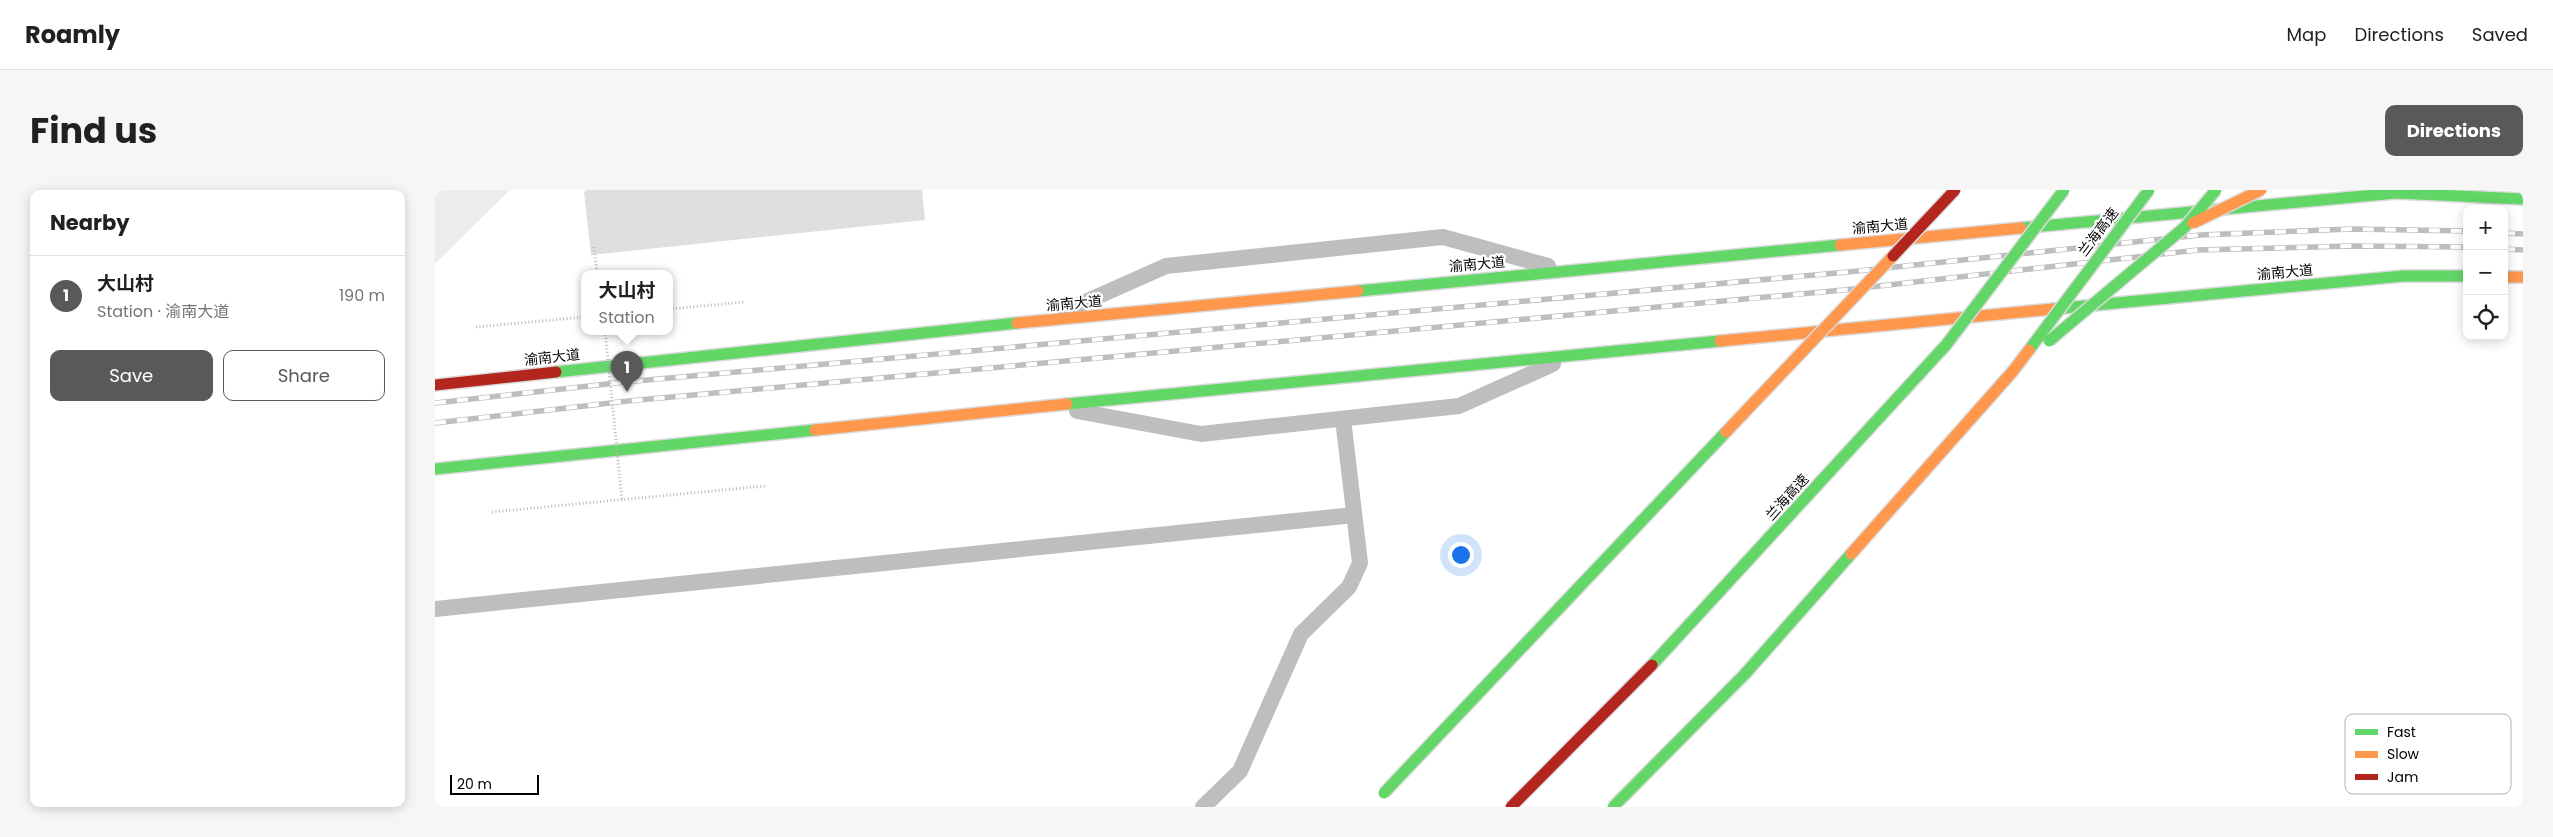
<!DOCTYPE html>
<meta charset="utf-8">
<style>
body{margin:0;font-family:Poppins,"Noto Sans SC",sans-serif;background:#f6f6f6;color:#202124}
.controls{position:absolute;right:15px;top:15px;display:grid;overflow:hidden;border-radius:10px;box-shadow:0 2px 12px #0003}
.controls button{width:45px;height:45px;display:grid;place-items:center;padding:0;border:0;border-bottom:1px solid #e0e0e0;background:#fff;color:#202124;font:25px sans-serif}
.scale{position:absolute;left:15px;bottom:12px;width:89px;box-sizing:border-box;padding-left:5px;border:2px solid #000;border-top:0;font-size:14px;line-height:18px;white-space:nowrap;color:#000;-webkit-text-stroke:4px #fff;paint-order:stroke}
.you{position:absolute;left:1025px;top:364px;width:18px;height:18px;margin:-12px;border:4px solid #fff;border-radius:50%;background:#1a73e8;box-shadow:0 0 0 8px #1a73e833}
.badge{display:grid;place-items:center;width:32px;height:32px;border-radius:50%;background:#595959;color:#fff;font-size:16px;font-weight:700}
.pin{position:absolute;translate:-50% -41px;filter:drop-shadow(0 1px 2px #0008)}
.pin::after{content:'';position:absolute;top:26px;width:18px;height:15px;background:inherit;clip-path:polygon(0 0,100% 0,50% 100%)}
.popup{position:absolute;left:146px;top:80px;width:92px;height:65px;box-sizing:border-box;display:grid;place-content:center;border-radius:10px;background:#fff;filter:drop-shadow(0 1px 4px #0005);font-size:16px;white-space:nowrap;color:#757577}
.popup b{font-size:19px;color:#202124}
.popup::after{content:'';position:absolute;left:50%;top:100%;margin-left:-10px;border:10px solid transparent;border-top-color:#fff}
.list{margin:0;padding:0;list-style:none}
h2{display:flex;justify-content:space-between;align-items:center;height:65px;margin:0;padding:0 20px;font-size:21px}
h2 small{font-size:16px;font-weight:400;color:#757577}
.list li{display:grid;grid-template-columns:32px 1fr auto;gap:15px;align-items:center;box-sizing:border-box;height:80px;padding:0 20px;border-top:1px solid #e0e0e0}
.list b{display:block;font-size:19px;white-space:nowrap}
.list p{margin:0;font-size:16px;white-space:nowrap;color:#757577}
.list em{font-size:16px;font-style:normal;color:#757577}
.actions{display:flex;gap:10px;padding:15px 20px}
.actions a{flex:1;padding:11px 0;border:1px solid #595959;border-radius:10px;text-align:center;font-size:18px;color:#595959}
.actions .main{background:#595959;color:#fff}
.icon{flex:none;width:28px;height:28px;fill:none;stroke:currentColor;stroke-width:2;stroke-linecap:round;stroke-linejoin:round}
.map{position:relative;flex:none;width:2088px;height:617px;overflow:hidden;border-radius:10px}
header{display:flex;align-items:center;gap:30px;box-sizing:border-box;height:70px;padding:0 25px;background:#fff;border-bottom:1px solid #e0e0e0}
header strong{font-size:24px}
nav{display:flex;gap:28px;margin-inline-start:auto;font-size:18px}
.intro{display:flex;align-items:center;justify-content:space-between;box-sizing:border-box;height:120px;padding:0 30px}
h1{margin:0;font-size:35px}
.button{padding:12px 22px;border-radius:10px;background:#595959;color:#fff;font-size:18px;font-weight:700}
main{display:flex;gap:30px;padding:0 30px}
aside{flex:1;background:#fff;border-radius:10px;box-shadow:0 2px 12px #0003}
.map>svg:first-child{display:block}
.green{fill:#ececec}
.building{fill:#dfdfdf}
.lines{fill:none;stroke-linecap:round;stroke-linejoin:round}
.fast-casing{stroke:#dbdbdb;stroke-width:14}
.slow-casing{stroke:#dbdbdb;stroke-width:14}
.jam-casing{stroke:#dbdbdb;stroke-width:14}
.path{stroke:#b9b9b9;stroke-width:3;stroke-dasharray:1 2.5;stroke-linecap:butt}
.lane{stroke:#bebebe;stroke-width:16}
.fast{stroke:#63d668;stroke-width:11}
.slow{stroke:#ff974d;stroke-width:11}
.jam{stroke:#b3261e;stroke-width:11}
.rail-casing{stroke:#bebebe;stroke-width:5.5}
.rail{stroke:#fff;stroke-width:4;stroke-dasharray:11;stroke-linecap:butt}
.fast-bridge-casing{stroke:#dbdbdb;stroke-width:14;stroke-linecap:butt}
.slow-bridge-casing{stroke:#dbdbdb;stroke-width:14;stroke-linecap:butt}
.jam-bridge-casing{stroke:#dbdbdb;stroke-width:14;stroke-linecap:butt}
.path-bridge{stroke:#b9b9b9;stroke-width:3;stroke-dasharray:1 2.5;stroke-linecap:butt}
.fast-bridge{stroke:#63d668;stroke-width:11}
.slow-bridge{stroke:#ff974d;stroke-width:11}
.jam-bridge{stroke:#b3261e;stroke-width:11}
.labels{text-anchor:middle;dominant-baseline:central;stroke-width:4.5;stroke-linejoin:round;paint-order:stroke}
.street-label{font-size:14px;fill:#000;stroke:#fff}
.key{fill:#fff;stroke:#b2b2b2;stroke-width:1}
.key-label{font-size:14px;fill:#000}
</style>
<header>
<strong>Roamly</strong>
<nav><a>Map</a><a>Directions</a><a>Saved</a></nav>
</header>
<div class="intro"><h1>Find us</h1><a class="button">Directions</a></div>
<main>
<aside>
<h2>Nearby<small></small></h2>
<ul class="list">
<li><span class="badge">1</span><div><b>大山村</b><p>Station · 渝南大道</p></div><em>190 m</em></li>
</ul>
<div class="actions"><a class="main">Save</a><a>Share</a></div>
</aside>
<div class="map">
<svg width="2088" height="617" viewBox="0 0 2088 617">
<rect width="100%" height="100%" fill="#fff"/>
<polygon class="green" points="0,0 75,0 0,74"/>
<polygon class="building" points="152,0 487,0 490,30 156,65 149,2"/>
<g class="lines">
<defs>
<g id="fast">
<polyline points="1586,38 1961,3 2088,9"/>
<polyline points="923,101 1405,55"/>
<polyline points="1618,119 1968,86 2032,86"/>
<polyline points="121,182 582,133"/>
<polyline points="632,214 1285,151"/>
<polyline points="0,279 380,240"/>
</g>
<g id="slow">
<polyline points="1405,55 1586,38"/>
<polyline points="2069,87 2088,87"/>
<polyline points="582,133 923,101"/>
<polyline points="1285,151 1618,119"/>
<polyline points="380,240 632,214"/>
</g>
<polyline id="jam" points="0,195 121,182"/>
</defs>
<use href="#fast" class="fast-casing"/>
<use href="#slow" class="slow-casing"/>
<use href="#jam" class="jam-casing"/>
<g class="path">
<polyline points="159,57 162,83"/>
<polyline points="234,119 309,112"/>
<polyline points="41,137 150,127"/>
<polyline points="57,322 330,296"/>
</g>
<g class="lane">
<polyline points="630,121 731,76 1008,47 1113,76"/>
<polyline points="642,221 766,244 1024,216 1118,174"/>
<polyline points="0,419 919,325"/>
<polyline points="768,617 805,581 866,444 914,397 925,373 908,229"/>
</g>
<use href="#fast" class="fast"/>
<use href="#slow" class="slow"/>
<use href="#jam" class="jam"/>
<defs>
<g id="rail">
<polyline points="2069,43 2088,44"/>
<polyline points="2069,59 2088,60"/>
<polyline points="0,213 190,192 1413,82 1765,45 1917,39 2032,41"/>
<polyline points="0,233 193,211 1409,100 1763,60 1916,56 2032,57"/>
</g>
</defs>
<use href="#rail" class="rail-casing"/>
<use href="#rail" class="rail"/>
<defs>
<g id="fast-bridge">
<polyline points="1614,151 1750,37 1781,0"/>
<polyline points="1594,160 1714,0"/>
<polyline points="1217,475 1511,155 1629,0"/>
<polyline points="949,603 1291,242"/>
<polyline points="1178,617 1310,484 1416,364"/>
</g>
<g id="slow-bridge">
<polyline points="1758,33 1826,0"/>
<polyline points="1291,242 1458,66"/>
<polyline points="1416,364 1578,181 1594,160"/>
</g>
<g id="jam-bridge">
<polyline points="1458,66 1520,0"/>
<polyline points="1076,617 1217,475"/>
</g>
</defs>
<use href="#fast-bridge" class="fast-bridge-casing"/>
<use href="#slow-bridge" class="slow-bridge-casing"/>
<use href="#jam-bridge" class="jam-bridge-casing"/>
<polyline class="path-bridge" points="170,141 187,310"/>
<use href="#fast-bridge" class="fast-bridge"/>
<use href="#slow-bridge" class="slow-bridge"/>
<use href="#jam-bridge" class="jam-bridge"/>
</g>
<g class="labels">
<g class="street-label">
<text transform="translate(1445 36) rotate(-5)">渝南大道</text>
<text transform="translate(1663 42) rotate(-53)">兰海高速</text>
<text transform="translate(1042 74) rotate(-5)">渝南大道</text>
<text transform="translate(1850 82) rotate(-5)">渝南大道</text>
<text transform="translate(639 113) rotate(-5)">渝南大道</text>
<text transform="translate(117 167) rotate(-6)">渝南大道</text>
<text transform="translate(1352 307) rotate(-48)">兰海高速</text>
</g>
</g>
<rect x="1910" y="524" width="166" height="80" rx="8" class="key"/>
<rect x="1920" y="539" width="23" height="6" fill="#63d668"/>
<rect x="1920" y="561" width="23" height="7" fill="#ff974d"/>
<rect x="1920" y="584" width="23" height="6" fill="#b3261e"/>
<g class="key-label">
<text x="1952" y="547">Fast</text>
<text x="1952" y="569">Slow</text>
<text x="1952" y="592">Jam</text>
</g>
</svg>
<div class="controls">
<button>+</button>
<button>−</button>
<button><svg class="icon" aria-label="locate" viewBox="0 0 24 24"><circle cx="12" cy="12" r="6"/><path d="M12 2v4M12 18v4M2 12h4M18 12h4"/></svg></button>
</div>
<div class="scale">20 m</div>
<div class="you"></div>
<div class="pin badge" style="left:192px;top:202px">1</div>
<div class="popup"><b>大山村</b>Station</div>
</div>
</main>
